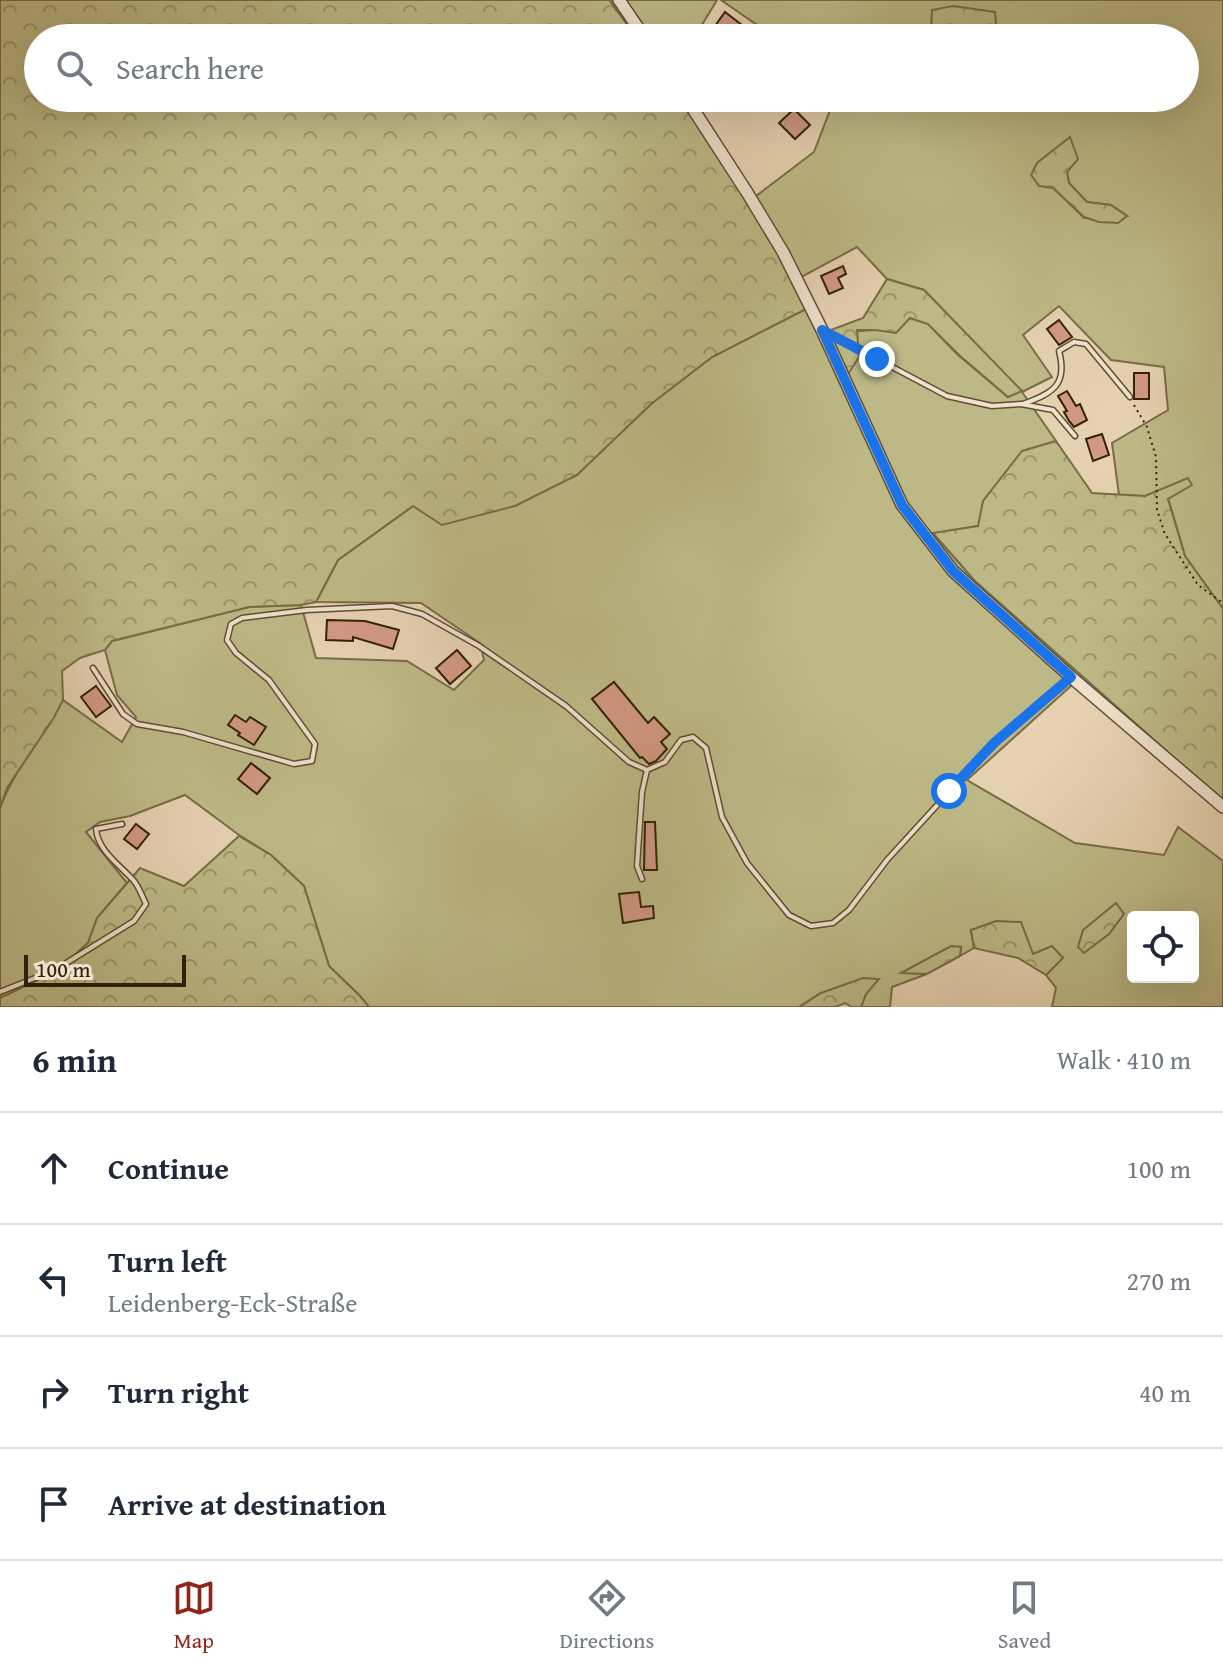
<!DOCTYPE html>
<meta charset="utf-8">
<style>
body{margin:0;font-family:"Gentium Book Plus",serif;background:#f6f6f7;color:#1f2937}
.controls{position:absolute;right:24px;bottom:24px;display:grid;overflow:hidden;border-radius:8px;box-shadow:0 8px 32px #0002}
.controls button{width:72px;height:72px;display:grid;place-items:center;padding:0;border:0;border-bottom:2px solid #e0e1e3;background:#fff;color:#1f2937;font:40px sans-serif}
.scale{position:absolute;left:24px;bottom:20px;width:162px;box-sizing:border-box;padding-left:8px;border:4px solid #332107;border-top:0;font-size:22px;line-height:28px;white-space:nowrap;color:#332107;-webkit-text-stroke:6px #efe1cc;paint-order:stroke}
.stop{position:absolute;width:24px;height:24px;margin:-18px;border:6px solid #1a73e8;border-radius:50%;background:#fff}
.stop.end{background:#1a73e8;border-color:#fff;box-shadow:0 2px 8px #0008}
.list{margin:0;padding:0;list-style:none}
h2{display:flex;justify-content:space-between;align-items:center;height:104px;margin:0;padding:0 32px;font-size:34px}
h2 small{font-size:26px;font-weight:400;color:#747a83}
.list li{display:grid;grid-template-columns:52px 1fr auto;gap:24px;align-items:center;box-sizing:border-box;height:112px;padding:0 32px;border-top:2px solid #e0e1e3}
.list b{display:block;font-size:30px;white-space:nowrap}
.list p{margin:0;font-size:26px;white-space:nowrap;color:#747a83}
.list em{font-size:26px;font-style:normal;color:#747a83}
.icon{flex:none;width:44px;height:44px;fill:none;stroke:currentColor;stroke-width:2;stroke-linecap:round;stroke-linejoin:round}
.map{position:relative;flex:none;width:1223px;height:1007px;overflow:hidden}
.search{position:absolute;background:#fff;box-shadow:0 8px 32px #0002;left:24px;right:24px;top:24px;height:88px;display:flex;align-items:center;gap:20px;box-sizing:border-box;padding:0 28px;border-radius:44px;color:#747a83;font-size:30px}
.sheet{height:552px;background:#fff}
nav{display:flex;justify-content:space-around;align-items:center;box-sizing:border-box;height:112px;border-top:2px solid #e0e1e3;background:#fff;font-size:22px;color:#747a83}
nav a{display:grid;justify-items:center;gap:4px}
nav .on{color:#8f2418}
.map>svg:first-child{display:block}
.green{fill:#bdb986;stroke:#786d46;stroke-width:2;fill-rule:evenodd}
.forest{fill:url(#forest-crowns);stroke:#786d46;stroke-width:2}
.building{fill:#d29983;stroke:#332107;stroke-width:2}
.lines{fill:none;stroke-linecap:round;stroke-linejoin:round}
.service-casing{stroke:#604d32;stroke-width:7}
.tertiary-casing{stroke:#604d32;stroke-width:14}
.path{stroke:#332107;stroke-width:2;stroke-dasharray:2 4;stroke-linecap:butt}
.service{stroke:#efe1cc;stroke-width:4}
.tertiary{stroke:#efe1cc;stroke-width:11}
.route{stroke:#1a73e8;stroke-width:10}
</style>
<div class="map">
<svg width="1223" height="1007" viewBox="0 0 1223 1007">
<defs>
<pattern id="forest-crowns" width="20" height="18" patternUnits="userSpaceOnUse" patternTransform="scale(2)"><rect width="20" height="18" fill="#bdb986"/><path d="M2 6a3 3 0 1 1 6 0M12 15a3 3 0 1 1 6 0" fill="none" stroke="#9a966c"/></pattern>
</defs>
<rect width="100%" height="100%" fill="#e6d1b1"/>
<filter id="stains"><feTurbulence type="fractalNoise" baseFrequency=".0025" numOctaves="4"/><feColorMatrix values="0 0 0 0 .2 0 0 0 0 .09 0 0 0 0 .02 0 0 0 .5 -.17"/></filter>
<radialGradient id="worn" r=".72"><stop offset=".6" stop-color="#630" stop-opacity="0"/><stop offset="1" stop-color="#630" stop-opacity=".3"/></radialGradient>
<g class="green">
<polygon points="609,0 717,0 694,38 637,38"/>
<path d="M721,0H1223V609L1185,556L1168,498L1191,485L1145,496L1119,495L1112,443L1168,410L1164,367L1111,360L1059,306L1023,335L1052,377L1022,392L1056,441L1022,451L978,526L933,534L975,581L1083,675L967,780L1075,843L1164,855L1178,827L1223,861V1007H1052L1056,988L1046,975L1062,957L1033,954L971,930L974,948L960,956L961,947L904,973L927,974L892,987L890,1007H861L866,994L821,993L799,1007H369L360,996L329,966L304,886L271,855L239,835L185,795L130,816L100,822L86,832L127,883L97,918L88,943L57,971L0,998V808C14,769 43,737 63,700L122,742L136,717L117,695L105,650L112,641L249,607L301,605L316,658L407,661L454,690L484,660L480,643L421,603L316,602L338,560L413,506H515L577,475L651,404L712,357L806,309L820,334L875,330L910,318L928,324L958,355L1008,397L1021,391L924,290L887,279L857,247L794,281L747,203L814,152L830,110L826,98H1185V38H981V33L932,10L931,38H776ZM1067,172L1069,183L1087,202L1111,205L1127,216L1084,218L1053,187ZM1133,917H1193V977H1133Z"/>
</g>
<g class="forest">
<path d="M0,0H609L637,38H38V98H680C724,166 774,234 806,309L712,357L651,404L577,475L515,506L442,525L413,506L338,560L316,602L301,605L249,607L112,641L105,650L80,658L62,671L63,700L53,719L7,788L0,808Z"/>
<polygon points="953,6 995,12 996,24 981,33 981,38 931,38 932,10"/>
<polygon points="1070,137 1078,159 1067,172 1069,183 1087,202 1111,205 1127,216 1118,223 1099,222 1084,217 1053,188 1039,186 1031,175 1037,163"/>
<polygon points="887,279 924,290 1022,391 1008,397 959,355 928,324 910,318 896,333 875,330 857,330 859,357 847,376 820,334 863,318"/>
<polygon points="1056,441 1092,493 1145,496 1188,478 1192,485 1168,499 1185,556 1223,609 1223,801 975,581 933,533 978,526 983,501 1022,451"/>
<polygon points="239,836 271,855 304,886 329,966 360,996 369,1007 0,1007 0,998 57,971 88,943 97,918 140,868 184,886"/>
<polygon points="1116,903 1124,914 1109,934 1084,953 1078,947 1083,930"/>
<polygon points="996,921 1021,922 1033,954 1052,946 1063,958 1046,975 1018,958 974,948 971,930"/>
<polygon points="951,946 961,947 960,956 927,974 901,973"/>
<polygon points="863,978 879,979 866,994 861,1007 852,1007 845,1003 835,1007 799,1007 821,993"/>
</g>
<g class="building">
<polygon points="725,12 759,38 717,38 710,33"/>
<polygon points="794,109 810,125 795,139 779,123"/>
<polygon points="843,266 846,274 838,278 843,288 829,294 821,276"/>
<polygon points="1059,320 1072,337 1059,345 1047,329"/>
<rect x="1134" y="373" width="15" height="26"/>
<polygon points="1067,391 1076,406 1080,404 1087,420 1074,427 1069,421 1064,412 1067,411 1058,396"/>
<polygon points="1102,434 1109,455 1093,461 1086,439"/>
<polygon points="327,620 365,621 399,630 393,649 353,637 353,641 326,640"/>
<polygon points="457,650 471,666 450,684 436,668"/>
<polygon points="614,682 648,723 654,717 670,734 661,742 667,749 656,761 649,764 642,757 640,758 592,699"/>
<polygon points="96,686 111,706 96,717 81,697"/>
<polygon points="235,715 246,722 250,717 266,727 254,745 238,735 240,733 228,725"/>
<polygon points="251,763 270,778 257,794 238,779"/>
<polygon points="645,822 655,822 657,870 644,870"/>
<polygon points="136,824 149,834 137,849 124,839"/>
<polygon points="639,892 641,907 653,906 654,918 623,923 619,894"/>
</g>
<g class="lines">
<defs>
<g id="service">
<polyline points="828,333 947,396 992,406 1021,404 1053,410 1075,436"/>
<path d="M1023,404C1053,393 1068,385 1059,351L1074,342L1086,344L1130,397"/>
<polyline points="93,668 123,714 137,724 183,732 294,764 312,761 315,744 269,680 236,653 227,640 231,624 242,618 307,610 392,606 422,614 479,646 566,706 629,762 647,770"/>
<polyline points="642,879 637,866 642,792 647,770 665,762 681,740 693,737 706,748 722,817 747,863 789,915 811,926 833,923 849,910 887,860 994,743 1069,679"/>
<path d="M0,992L55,970L134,921L146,904C142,896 139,887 134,881C120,865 98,851 96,829L122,824"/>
</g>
<g id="tertiary">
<polyline points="619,0 645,38"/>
<polyline points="686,98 748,194 783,252 822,330 902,505 953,571 1071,677 1223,807"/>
</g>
</defs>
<use href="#service" class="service-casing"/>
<use href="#tertiary" class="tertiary-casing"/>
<polyline class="path" points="1134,405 1147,427 1156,457 1157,510 1165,534 1198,585 1223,603"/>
<use href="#service" class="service"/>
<use href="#tertiary" class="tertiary"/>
</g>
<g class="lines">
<polyline class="route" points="877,359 822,330 902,505 953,571 1071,677 994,743 949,791"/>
</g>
<rect width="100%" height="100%" filter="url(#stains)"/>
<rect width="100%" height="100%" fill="url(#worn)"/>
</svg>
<div class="controls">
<button><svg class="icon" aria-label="locate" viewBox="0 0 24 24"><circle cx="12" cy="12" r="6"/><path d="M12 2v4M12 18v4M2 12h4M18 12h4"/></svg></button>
</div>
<div class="scale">100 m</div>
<div class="stop" style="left:949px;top:791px"></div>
<div class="stop end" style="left:877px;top:359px"></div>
<div class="search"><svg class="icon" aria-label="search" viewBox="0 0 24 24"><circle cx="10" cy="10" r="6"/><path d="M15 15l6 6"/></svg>Search here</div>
</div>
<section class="sheet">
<h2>6 min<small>Walk · 410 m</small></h2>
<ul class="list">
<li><svg class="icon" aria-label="ahead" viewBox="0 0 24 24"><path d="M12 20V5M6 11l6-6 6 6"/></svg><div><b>Continue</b></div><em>100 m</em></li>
<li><svg class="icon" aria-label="left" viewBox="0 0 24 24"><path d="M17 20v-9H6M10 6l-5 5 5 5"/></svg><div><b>Turn left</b><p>Leidenberg-Eck-Straße</p></div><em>270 m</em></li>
<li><svg class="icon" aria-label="right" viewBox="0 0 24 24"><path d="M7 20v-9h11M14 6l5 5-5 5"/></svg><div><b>Turn right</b></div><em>40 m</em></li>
<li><svg class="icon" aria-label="arrive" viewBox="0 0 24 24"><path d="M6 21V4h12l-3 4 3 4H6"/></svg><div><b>Arrive at destination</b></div></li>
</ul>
</section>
<nav>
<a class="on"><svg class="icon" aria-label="map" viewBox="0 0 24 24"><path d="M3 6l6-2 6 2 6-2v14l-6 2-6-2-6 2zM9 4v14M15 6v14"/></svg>Map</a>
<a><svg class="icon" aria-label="directions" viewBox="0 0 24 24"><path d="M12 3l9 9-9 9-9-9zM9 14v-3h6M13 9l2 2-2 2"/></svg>Directions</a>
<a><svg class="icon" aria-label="saved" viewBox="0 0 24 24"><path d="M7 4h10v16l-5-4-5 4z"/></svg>Saved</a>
</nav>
